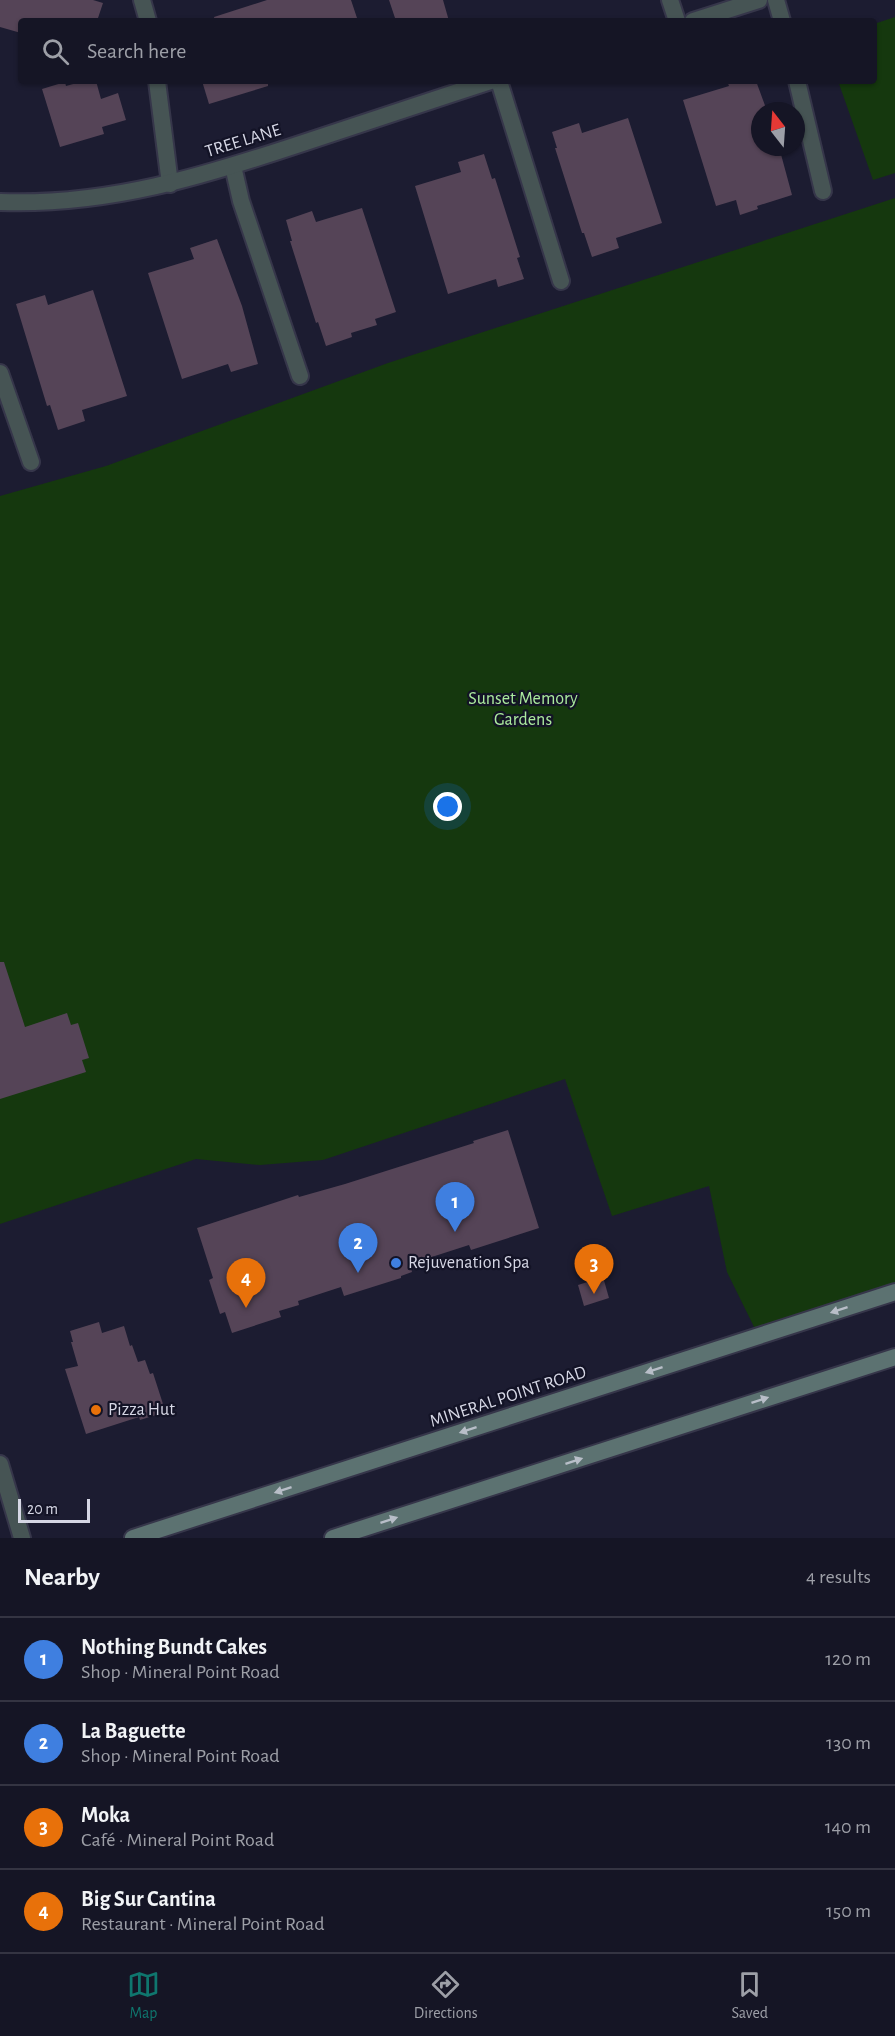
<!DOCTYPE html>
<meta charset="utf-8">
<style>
body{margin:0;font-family:"Alegreya Sans",sans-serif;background:#222232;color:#f1f3f6}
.compass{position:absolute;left:751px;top:102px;width:54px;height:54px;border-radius:50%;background:#151525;box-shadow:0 2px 4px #0004;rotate:343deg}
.scale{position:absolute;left:18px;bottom:15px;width:72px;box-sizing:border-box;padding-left:6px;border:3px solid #d6d7e5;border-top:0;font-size:16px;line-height:21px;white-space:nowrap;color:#d6d7e5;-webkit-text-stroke:4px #131326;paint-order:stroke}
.you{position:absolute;left:448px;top:807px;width:21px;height:21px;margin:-15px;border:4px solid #fff;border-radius:50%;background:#1a73e8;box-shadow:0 0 0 9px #1a73e833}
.badge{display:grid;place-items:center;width:39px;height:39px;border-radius:50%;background:#0f766e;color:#fff;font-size:20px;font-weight:700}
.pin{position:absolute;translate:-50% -50px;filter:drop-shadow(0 2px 3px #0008)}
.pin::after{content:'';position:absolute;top:32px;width:21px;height:18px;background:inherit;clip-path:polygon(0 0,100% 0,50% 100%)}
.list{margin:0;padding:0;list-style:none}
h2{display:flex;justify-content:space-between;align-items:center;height:78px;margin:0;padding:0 24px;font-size:26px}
h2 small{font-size:20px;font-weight:400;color:#9d9fa7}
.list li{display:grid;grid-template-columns:39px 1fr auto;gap:18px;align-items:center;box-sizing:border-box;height:84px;padding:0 24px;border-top:2px solid #343442}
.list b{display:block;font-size:22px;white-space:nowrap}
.list p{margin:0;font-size:20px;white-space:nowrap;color:#9d9fa7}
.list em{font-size:20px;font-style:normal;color:#9d9fa7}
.icon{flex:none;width:33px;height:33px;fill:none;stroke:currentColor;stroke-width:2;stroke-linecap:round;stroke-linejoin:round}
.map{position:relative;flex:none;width:895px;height:1538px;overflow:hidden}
.search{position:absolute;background:#151525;box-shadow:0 2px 4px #0004;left:18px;right:18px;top:18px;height:66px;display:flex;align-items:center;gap:15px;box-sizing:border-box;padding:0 21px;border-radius:6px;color:#9d9fa7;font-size:22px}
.sheet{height:414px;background:#151525}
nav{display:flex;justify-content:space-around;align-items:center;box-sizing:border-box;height:84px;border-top:2px solid #343442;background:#151525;font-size:16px;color:#9d9fa7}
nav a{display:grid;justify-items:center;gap:3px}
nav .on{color:#0f766e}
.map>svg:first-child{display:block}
.green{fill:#15380e}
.building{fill:#554457}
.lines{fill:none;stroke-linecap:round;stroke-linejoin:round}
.minor-casing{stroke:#36364a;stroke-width:20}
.tertiary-casing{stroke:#36364a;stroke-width:20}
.secondary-casing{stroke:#36364a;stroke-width:20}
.minor{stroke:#465454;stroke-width:16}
.tertiary{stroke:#465454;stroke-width:16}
.secondary{stroke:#5c7271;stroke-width:16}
.oneway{fill:#b8bec8}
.shop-dot{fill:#3f7fe0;stroke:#131326;stroke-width:2}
.food-dot{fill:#e8710a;stroke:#131326;stroke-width:2}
.labels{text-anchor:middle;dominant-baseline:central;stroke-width:4.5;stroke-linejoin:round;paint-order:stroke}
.street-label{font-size:18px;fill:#d6d7e5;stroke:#131326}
.park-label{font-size:18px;fill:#abea9e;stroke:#131326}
.poi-label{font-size:18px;fill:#d6d7e5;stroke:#131326;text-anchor:start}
</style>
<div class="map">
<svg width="895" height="1538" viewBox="0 0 895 1538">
<rect width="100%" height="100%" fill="#1c1c31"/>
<g class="green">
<polygon points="895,17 895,173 873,180 838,81 874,81 874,24"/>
<polygon points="895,198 895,1292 759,1337 727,1272 709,1186 612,1216 565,1079 323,1160 260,1165 196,1159 0,1224 0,496 106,466 388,363"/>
</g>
<g class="building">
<polygon points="0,0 93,0 103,3 97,21 21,21 21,33 0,27"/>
<polygon points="267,0 351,0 358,21 215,21 214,17"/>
<polygon points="389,0 443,0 449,21 396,21"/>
<polygon points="84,81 96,81 101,99 118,93 126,120 102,127 104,134 60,147 42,89 65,82 66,86"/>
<polygon points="202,81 268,81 268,86 209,104"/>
<polygon points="727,81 756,81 767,111 760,111 760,147 779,147 792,195 757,206 758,209 740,215 736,200 716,206 683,100 729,86"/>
<polygon points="628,118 662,223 616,238 619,248 592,257 584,233 582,233 555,148 557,148 552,132 579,123 582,133"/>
<polygon points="484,154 492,179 495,178 520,257 517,258 524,279 498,287 496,279 448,294 415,186 461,172 458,162"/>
<polygon points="362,208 396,312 375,319 377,325 351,333 352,337 326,346 318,322 316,323 290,241 292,241 286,220 312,211 316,222"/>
<polygon points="217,239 242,306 258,364 231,372 228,364 182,379 148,273 194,259 190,248"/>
<polygon points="93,290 127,396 82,410 85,421 58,430 50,405 47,406 16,304 45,295 48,305"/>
<polygon points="0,962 4,962 25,1027 67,1013 71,1025 78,1023 89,1058 82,1060 86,1072 0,1099"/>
<polygon points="508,1130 539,1228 471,1250 469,1245 410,1264 412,1272 401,1276 401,1278 344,1296 341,1287 298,1301 299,1305 279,1311 281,1317 232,1333 225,1312 220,1314 209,1280 213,1278 197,1228 298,1195 299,1197 345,1184 474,1143 473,1141"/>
<polygon points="603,1277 609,1298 584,1306 578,1285"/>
<polygon points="99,1322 102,1333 124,1326 130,1346 132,1345 138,1362 145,1360 150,1374 153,1373 163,1404 160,1406 162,1413 140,1420 139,1417 86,1434 65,1369 78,1366 71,1342 73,1342 70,1331"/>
</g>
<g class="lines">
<defs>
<g id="minor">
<polyline points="142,0 148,21"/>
<polyline points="670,0 677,21"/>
<polyline points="776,0 782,21"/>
<polyline points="157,81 170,184"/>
<polyline points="499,81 561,281"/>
<polyline points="797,81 823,191"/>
<polyline points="233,166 241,201 300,376"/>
<polyline points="0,373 31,462"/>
<polyline points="0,1464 22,1538"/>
</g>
<g id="tertiary">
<polyline points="693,21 759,0"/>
<path d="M0,202C108,206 204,176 306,142C367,122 429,101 491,81"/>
</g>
<g id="secondary">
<polyline points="133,1538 895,1292"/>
<polyline points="333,1538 895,1357"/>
</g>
</defs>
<use href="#minor" class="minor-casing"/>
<use href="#tertiary" class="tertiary-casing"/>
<use href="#secondary" class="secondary-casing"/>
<use href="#minor" class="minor"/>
<use href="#tertiary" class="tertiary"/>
<use href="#secondary" class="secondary"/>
</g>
<defs><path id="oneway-solid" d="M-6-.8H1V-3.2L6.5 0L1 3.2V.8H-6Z" transform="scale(1.5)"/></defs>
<g class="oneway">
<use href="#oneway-solid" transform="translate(839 1310) rotate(162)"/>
<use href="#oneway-solid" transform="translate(654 1370) rotate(162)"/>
<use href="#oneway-solid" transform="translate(760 1400) rotate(-18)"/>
<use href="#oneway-solid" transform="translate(468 1430) rotate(162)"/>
<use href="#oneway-solid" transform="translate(574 1461) rotate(-18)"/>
<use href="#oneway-solid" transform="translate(283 1490) rotate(162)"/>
<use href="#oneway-solid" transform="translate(389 1520) rotate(-18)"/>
</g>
<circle class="shop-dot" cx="396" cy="1263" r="6"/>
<circle class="food-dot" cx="96" cy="1410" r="6"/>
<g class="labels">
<g class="street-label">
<text transform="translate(243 141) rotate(-17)">TREE LANE</text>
<text transform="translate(508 1397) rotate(-18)">MINERAL POINT ROAD</text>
</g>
<g class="park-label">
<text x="523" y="699">Sunset Memory<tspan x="523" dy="21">Gardens</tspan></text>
</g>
<g class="poi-label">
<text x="408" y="1263">Rejuvenation Spa</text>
<text x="108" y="1410">Pizza Hut</text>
</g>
</g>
</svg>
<svg class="compass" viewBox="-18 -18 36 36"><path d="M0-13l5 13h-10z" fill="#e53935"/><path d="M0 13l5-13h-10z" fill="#9d9fa7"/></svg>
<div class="scale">20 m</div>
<div class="you"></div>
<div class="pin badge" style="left:455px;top:1232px;background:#3f7fe0">1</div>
<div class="pin badge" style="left:358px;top:1273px;background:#3f7fe0">2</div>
<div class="pin badge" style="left:594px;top:1294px;background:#e8710a">3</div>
<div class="pin badge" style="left:246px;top:1308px;background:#e8710a">4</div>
<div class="search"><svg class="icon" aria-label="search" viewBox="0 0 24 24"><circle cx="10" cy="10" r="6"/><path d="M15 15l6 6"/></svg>Search here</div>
</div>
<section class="sheet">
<h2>Nearby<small>4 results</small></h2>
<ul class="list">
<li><span class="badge" style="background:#3f7fe0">1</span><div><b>Nothing Bundt Cakes</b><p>Shop · Mineral Point Road</p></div><em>120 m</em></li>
<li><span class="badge" style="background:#3f7fe0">2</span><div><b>La Baguette</b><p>Shop · Mineral Point Road</p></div><em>130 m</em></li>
<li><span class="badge" style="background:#e8710a">3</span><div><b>Moka</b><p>Café · Mineral Point Road</p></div><em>140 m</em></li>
<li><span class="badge" style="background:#e8710a">4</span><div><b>Big Sur Cantina</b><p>Restaurant · Mineral Point Road</p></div><em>150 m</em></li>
</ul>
</section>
<nav>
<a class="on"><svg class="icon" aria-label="map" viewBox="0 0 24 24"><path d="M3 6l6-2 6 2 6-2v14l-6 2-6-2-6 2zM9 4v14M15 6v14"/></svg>Map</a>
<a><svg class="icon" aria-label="directions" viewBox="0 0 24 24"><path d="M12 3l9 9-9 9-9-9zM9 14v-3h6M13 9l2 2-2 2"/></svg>Directions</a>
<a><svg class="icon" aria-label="saved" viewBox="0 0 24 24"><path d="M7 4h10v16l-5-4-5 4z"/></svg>Saved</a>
</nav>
